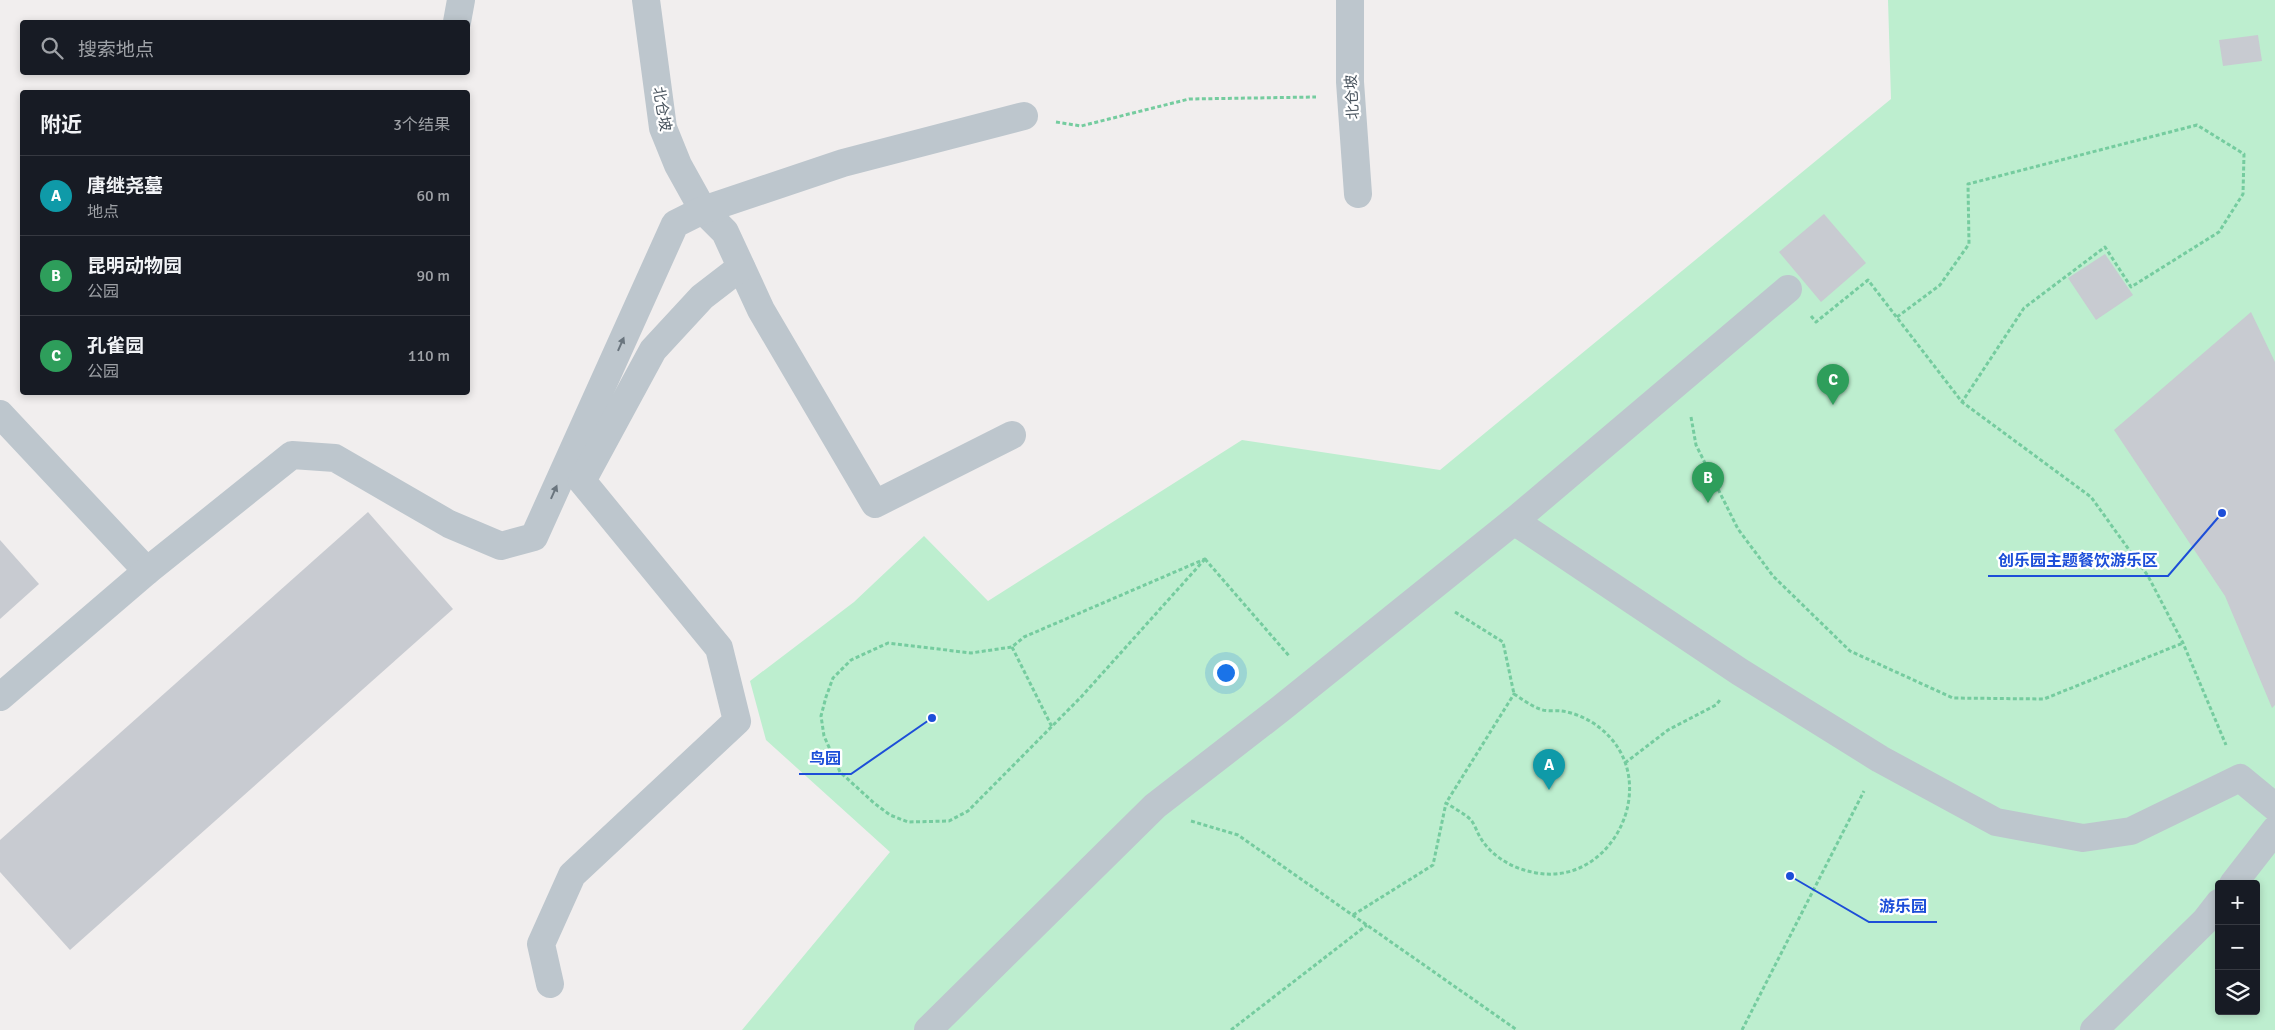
<!DOCTYPE html>
<html lang="zh">
<meta charset="utf-8">
<style>
body{margin:0;font-family:Signika,"Noto Sans SC",sans-serif;background:#242831;color:#f1f3f6}
.controls{position:absolute;right:15px;bottom:15px;display:grid;overflow:hidden;border-radius:5px;box-shadow:0 2px 8px #0003}
.controls button{width:45px;height:45px;display:grid;place-items:center;padding:0;border:0;border-bottom:1px solid #363941;background:#171b24;color:#f1f3f6;font:25px sans-serif}
.you{position:absolute;left:1225px;top:672px;width:18px;height:18px;margin:-12px;border:4px solid #fff;border-radius:50%;background:#1a73e8;box-shadow:0 0 0 8px #1a73e833}
.badge{display:grid;place-items:center;width:32px;height:32px;border-radius:50%;background:#8c9099;color:#fff;font-size:16px;font-weight:700}
.pin{position:absolute;translate:-50% -41px;filter:drop-shadow(0 1px 2px #0008)}
.pin::after{content:'';position:absolute;top:26px;width:18px;height:15px;background:inherit;clip-path:polygon(0 0,100% 0,50% 100%)}
.list{margin:0;padding:0;list-style:none}
h2{display:flex;justify-content:space-between;align-items:center;height:65px;margin:0;padding:0 20px;font-size:21px}
h2 small{font-size:16px;font-weight:400;color:#9ea1a6}
.list li{display:grid;grid-template-columns:32px 1fr auto;gap:15px;align-items:center;box-sizing:border-box;height:80px;padding:0 20px;border-top:1px solid #363941}
.list b{display:block;font-size:19px;white-space:nowrap}
.list p{margin:0;font-size:16px;white-space:nowrap;color:#9ea1a6}
.list em{font-size:16px;font-style:normal;color:#9ea1a6}
.icon{flex:none;width:28px;height:28px;fill:none;stroke:currentColor;stroke-width:2;stroke-linecap:round;stroke-linejoin:round}
.map{position:relative;flex:none;width:2275px;height:1030px;overflow:hidden}
.search{position:absolute;background:#171b24;box-shadow:0 2px 8px #0003;left:20px;top:20px;width:450px;height:55px;display:flex;align-items:center;gap:12px;box-sizing:border-box;padding:0 18px;border-radius:5px;color:#9ea1a6;font-size:19px}
.panel{position:absolute;background:#171b24;box-shadow:0 2px 8px #0003;left:20px;top:90px;width:450px;height:305px;border-radius:5px}
.map>svg:first-child{display:block}
.green{fill:#bdeecf;fill-rule:evenodd}
.building{fill:#c8cbd1}
.lines{fill:none;stroke-linecap:round;stroke-linejoin:round}
.path{stroke:#75cc9f;stroke-width:3;stroke-dasharray:4 2.5;stroke-linecap:butt}
.minor{stroke:#bdc6cd;stroke-width:28}
.oneway{fill:#6a757e}
.labels{text-anchor:middle;dominant-baseline:central;stroke-width:4.5;stroke-linejoin:round;paint-order:stroke}
.street-label{font-size:15px;fill:#47525c;stroke:#fff}
.leader{fill:none;stroke:#1d4ed8;stroke-width:2}
.callout-dot{fill:#1d4ed8;stroke:#fff;stroke-width:2}
.callout-label{font-size:16px;text-anchor:middle;font-weight:bold;fill:#1d4ed8;stroke:#fff;stroke-width:4.5;stroke-linejoin:round;paint-order:stroke}
</style>
<div class="map">
<svg width="2275" height="1030" viewBox="0 0 2275 1030">
<rect width="100%" height="100%" fill="#f1eeee"/>
<path class="green" d="M1888,0H2275V1030H742L890,852L766,740L750,681L854,602L924,536L988,601L1242,440L1440,470L1891,99ZM2219,884H2256V1011H2219Z"/>
<g class="building">
<polygon points="2258,35 2262,61 2223,66 2219,40"/>
<polygon points="1824,214 1866,263 1821,302 1779,252"/>
<polygon points="2105,254 2133,295 2096,320 2068,278"/>
<polygon points="2251,312 2275,362 2275,705 2272,708 2225,596 2114,430"/>
<polygon points="368,512 453,609 70,950 0,872 0,840"/>
<polygon points="0,540 39,584 0,619"/>
</g>
<g class="lines">
<g class="path">
<polyline points="1056,122 1081,126 1189,99 1316,97"/>
<polyline points="1811,316 1816,322 1868,280 1962,402 2091,497 2148,576 2183,643 2226,745"/>
<polyline points="1897,317 1940,285 1969,244 1968,184 2197,125 2244,154 2243,194 2219,232 2131,287 2105,247 2024,308 1962,402"/>
<polyline points="1691,417 1696,445 1738,529 1773,576 1850,651 1953,698 2044,699 2183,643"/>
<polygon points="1205,559 1082,696 968,811 949,821 908,822 890,815 874,803 840,772 824,736 821,716 826,697 833,678 851,660 888,643 971,653 1012,647 1024,637"/>
<polyline points="1205,559 1290,657"/>
<polyline points="1455,612 1503,642 1514,694"/>
<polyline points="1012,647 1052,727"/>
<path d="M1514,694C1522,699 1531,706 1540,709C1546,712 1555,710 1562,711C1576,713 1590,720 1600,728C1666,780 1612,891 1532,872C1512,868 1491,856 1480,837C1477,832 1475,825 1471,820C1465,814 1454,808 1446,803Z"/>
<polyline points="1625,763 1668,730 1716,705 1720,700"/>
<polyline points="1191,821 1238,835 1517,1030"/>
<polyline points="1353,915 1433,865 1446,803"/>
<polyline points="1231,1030 1367,925"/>
<polyline points="1742,1030 1864,791"/>
</g>
<g class="minor">
<polyline points="646,0 663,128 678,165 703,210 725,232 761,310 875,504 1012,435"/>
<polyline points="1350,0 1350,82 1358,194"/>
<polyline points="457,22 461,0"/>
<polyline points="0,414 147,571"/>
<polyline points="1514,521 1740,672 1880,759 1996,822 2083,838 2131,831 2240,778 2275,807"/>
<polyline points="0,697 147,571 292,455 335,458 449,524 501,546 534,537 675,224 703,210 843,163 1024,116"/>
<polyline points="2233,884 2275,830"/>
<polyline points="550,984 541,944 572,875 737,721 719,648 582,481 653,350 702,297 741,267"/>
<polyline points="928,1030 1155,806 1279,710 1514,521 1788,289"/>
<polyline points="2094,1030 2205,921 2219,903"/>
</g>
</g>
<defs><path id="oneway-solid" d="M-6-.8H1V-3.2L6.5 0L1 3.2V.8H-6Z" transform="scale(1.25)"/></defs>
<g class="oneway">
<use href="#oneway-solid" transform="translate(621 344) rotate(-66)"/>
<use href="#oneway-solid" transform="translate(554 492) rotate(-66)"/>
</g>
<g class="labels">
<g class="street-label">
<text transform="translate(1352 97) rotate(-93)">北仓坡</text>
<text transform="translate(662 109) rotate(80)">北仓坡</text>
</g>
</g>
<path class="leader" d="M2222 513L2168 576H1988M932 718L851 774H799M1790 876L1869 922H1937"/>
<g class="callout-dot">
<circle cx="2222" cy="513" r="5"/>
<circle cx="932" cy="718" r="5"/>
<circle cx="1790" cy="876" r="5"/>
</g>
<g class="callout-label">
<text x="2078" y="566">创乐园主题餐饮游乐区</text>
<text x="825" y="764">鸟园</text>
<text x="1903" y="912">游乐园</text>
</g>
</svg>
<div class="controls">
<button>+</button>
<button>−</button>
<button><svg class="icon" aria-label="layers" viewBox="0 0 24 24"><path d="M12 4l9 5-9 5-9-5zM3 14l9 5 9-5"/></svg></button>
</div>
<div class="you"></div>
<div class="pin badge" style="left:1549px;top:790px;background:#0f9aa8">A</div>
<div class="pin badge" style="left:1708px;top:503px;background:#2e9e5b">B</div>
<div class="pin badge" style="left:1833px;top:405px;background:#2e9e5b">C</div>
<div class="search"><svg class="icon" aria-label="search" viewBox="0 0 24 24"><circle cx="10" cy="10" r="6"/><path d="M15 15l6 6"/></svg>搜索地点</div>
<section class="panel">
<h2>附近<small>3个结果</small></h2>
<ul class="list">
<li><span class="badge" style="background:#0f9aa8">A</span><div><b>唐继尧墓</b><p>地点</p></div><em>60 m</em></li>
<li><span class="badge" style="background:#2e9e5b">B</span><div><b>昆明动物园</b><p>公园</p></div><em>90 m</em></li>
<li><span class="badge" style="background:#2e9e5b">C</span><div><b>孔雀园</b><p>公园</p></div><em>110 m</em></li>
</ul>
</section>
</div>
